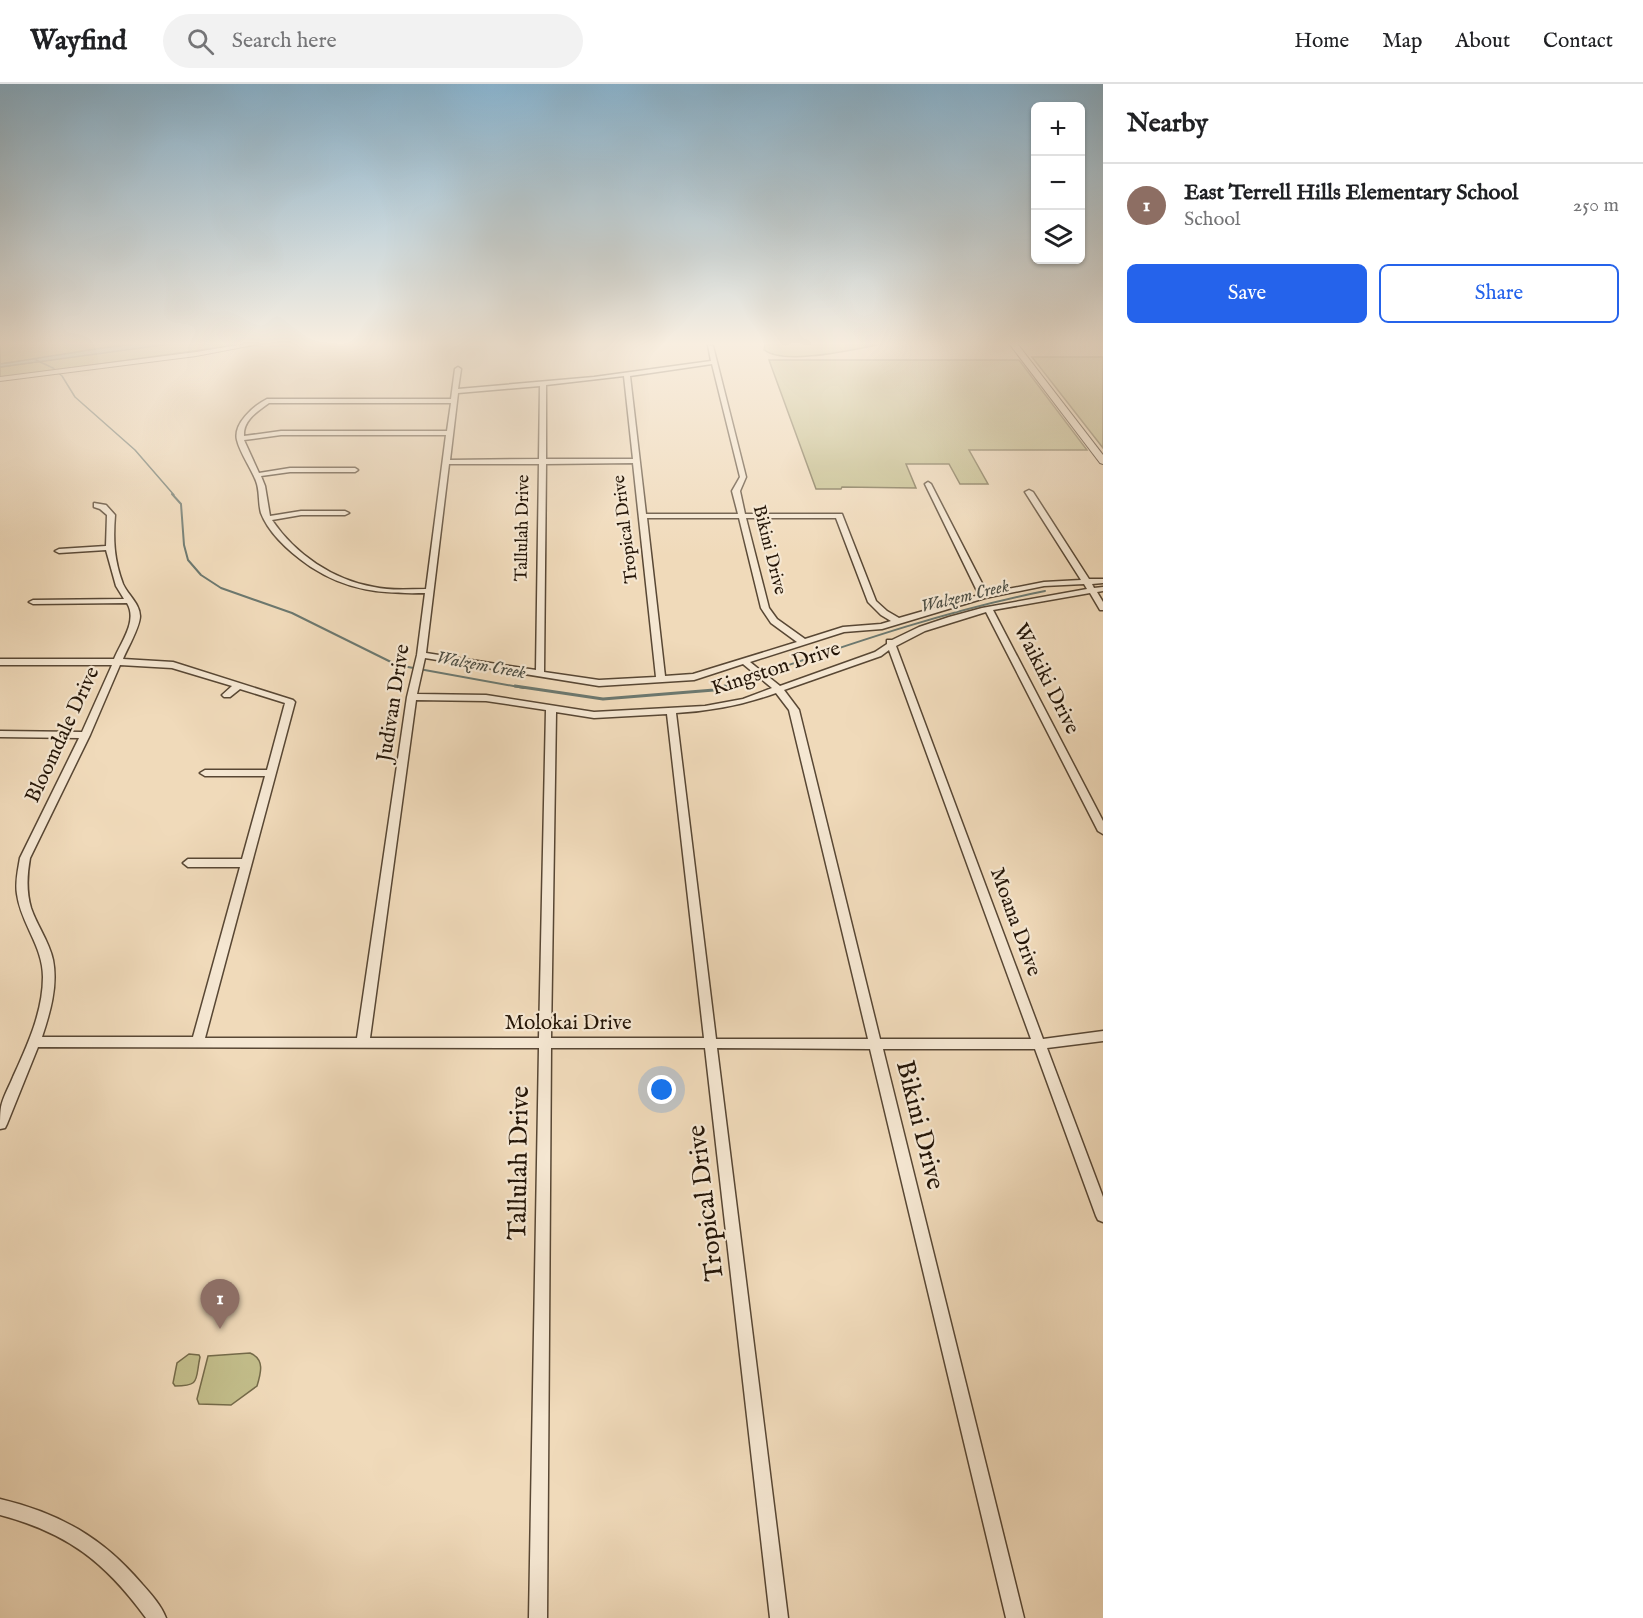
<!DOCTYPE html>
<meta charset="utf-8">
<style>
body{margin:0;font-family:"IM FELL English",serif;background:#f2f2f2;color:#202124}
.controls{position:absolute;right:18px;top:18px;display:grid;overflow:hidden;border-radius:9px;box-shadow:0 2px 4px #0004}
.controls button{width:54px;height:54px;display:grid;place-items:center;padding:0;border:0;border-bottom:2px solid #e0e0e0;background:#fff;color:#202124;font:30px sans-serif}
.you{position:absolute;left:662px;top:1006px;width:21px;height:21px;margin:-15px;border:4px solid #fff;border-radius:50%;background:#1a73e8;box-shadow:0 0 0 9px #1a73e833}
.badge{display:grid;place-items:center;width:39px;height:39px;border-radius:50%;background:#2563eb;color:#fff;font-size:20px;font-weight:700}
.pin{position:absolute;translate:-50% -50px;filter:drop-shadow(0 2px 3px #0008)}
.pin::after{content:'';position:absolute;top:32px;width:21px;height:18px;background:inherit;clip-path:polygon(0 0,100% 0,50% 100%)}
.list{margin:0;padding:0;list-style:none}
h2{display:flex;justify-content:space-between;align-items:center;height:78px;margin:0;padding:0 24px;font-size:26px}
h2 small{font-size:20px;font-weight:400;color:#757577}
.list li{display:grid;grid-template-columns:39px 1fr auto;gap:18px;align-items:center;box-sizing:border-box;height:84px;padding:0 24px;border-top:2px solid #e0e0e0}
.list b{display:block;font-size:22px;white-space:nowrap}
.list p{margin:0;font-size:20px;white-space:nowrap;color:#757577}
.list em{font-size:20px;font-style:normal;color:#757577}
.actions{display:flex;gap:12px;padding:18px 24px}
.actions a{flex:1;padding:14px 0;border:2px solid #2563eb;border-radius:9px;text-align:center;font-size:21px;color:#2563eb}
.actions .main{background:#2563eb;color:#fff}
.icon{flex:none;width:33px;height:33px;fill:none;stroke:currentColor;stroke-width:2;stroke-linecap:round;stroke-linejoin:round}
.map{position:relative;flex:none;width:1103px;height:1534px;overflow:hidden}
header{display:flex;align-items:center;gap:36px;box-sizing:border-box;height:84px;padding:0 30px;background:#fff;border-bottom:2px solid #e0e0e0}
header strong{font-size:28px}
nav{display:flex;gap:33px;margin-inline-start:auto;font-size:21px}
.search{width:420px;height:54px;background:#f2f2f2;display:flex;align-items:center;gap:15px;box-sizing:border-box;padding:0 21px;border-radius:33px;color:#757577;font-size:22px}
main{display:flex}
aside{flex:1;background:#fff}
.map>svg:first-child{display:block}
.green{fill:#c2bd8a;stroke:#746a49;stroke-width:1.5}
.water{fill:#9bbab4;stroke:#6c786f;stroke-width:1.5}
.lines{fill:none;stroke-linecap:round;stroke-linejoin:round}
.stream-far2{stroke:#6c786f;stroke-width:1.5}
.stream-far1{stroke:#6c786f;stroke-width:2}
.stream{stroke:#6c786f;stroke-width:3}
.minor-casing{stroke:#584734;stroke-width:3}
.tertiary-casing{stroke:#584734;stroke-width:2}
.secondary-casing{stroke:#251608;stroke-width:2}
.minor{fill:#f5e7d2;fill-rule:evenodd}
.tertiary{fill:#f5e7d2;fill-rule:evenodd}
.secondary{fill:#f5e7d2;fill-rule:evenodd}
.labels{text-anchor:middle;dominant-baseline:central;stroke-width:4.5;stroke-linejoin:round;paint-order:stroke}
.far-street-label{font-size:18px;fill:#251608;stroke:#f5e7d2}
.far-water-label{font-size:18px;font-style:italic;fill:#4e4f44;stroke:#f5e7d2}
.street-label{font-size:21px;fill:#251608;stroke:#f5e7d2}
.near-street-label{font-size:26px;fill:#251608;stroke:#f5e7d2}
</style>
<header>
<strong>Wayfind</strong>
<div class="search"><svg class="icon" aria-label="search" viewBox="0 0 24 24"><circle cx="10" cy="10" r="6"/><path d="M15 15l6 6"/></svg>Search here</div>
<nav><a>Home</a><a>Map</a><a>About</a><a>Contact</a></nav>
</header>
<main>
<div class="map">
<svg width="1103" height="1534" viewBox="0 0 1103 1534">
<rect width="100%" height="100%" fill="#f0daba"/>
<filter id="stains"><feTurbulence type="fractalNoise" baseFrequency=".00333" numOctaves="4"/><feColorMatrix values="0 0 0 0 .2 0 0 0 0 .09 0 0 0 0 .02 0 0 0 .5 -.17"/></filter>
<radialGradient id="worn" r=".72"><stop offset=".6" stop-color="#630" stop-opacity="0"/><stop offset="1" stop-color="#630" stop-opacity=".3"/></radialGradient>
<g class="green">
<polygon points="0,258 159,258 0,280"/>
<polygon points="177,258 258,258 0,294 0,283"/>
<path d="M760,258H892C862,263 787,283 764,266L765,259Z"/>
<polygon points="1032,273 1103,273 1103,364"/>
<polygon points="769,276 1019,276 1087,366 969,366 988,400 960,400 949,380 906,380 916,404 842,403 841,405 816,405"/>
<path d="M250,1269C265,1275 261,1289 257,1302L231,1321L199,1320L197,1315L208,1272Z"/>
<path d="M189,1270L199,1271L200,1273C195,1296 201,1302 175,1302L173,1299L177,1279Z"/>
</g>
<path class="water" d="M177,258L170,260L0,283V280C58,272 118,258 177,258Z"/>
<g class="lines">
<polyline class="stream-far2" points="36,276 53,284 62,292 75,313 135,366 174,411"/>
<g class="stream-far1">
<polyline points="172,410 181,420 184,461 188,476 201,491 221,504 292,529 397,581 524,604"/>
<path d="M721,604C828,568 934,529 1045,507"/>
</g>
<polyline class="stream" points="515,602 603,615 714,606 725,602"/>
<defs>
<g id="minor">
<path d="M708,261L713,262L746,393L740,407L745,430H842L876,517L887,527L899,534L979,511L925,400L928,398L931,400L987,509L1044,498L1081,496L1025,408L1029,406L1033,408L1089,495H1103V499L1092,500L1094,504L1103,503V507L1097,508L1103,518V526H1100L1090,509L993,526L1103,737V750L1098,747L986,528L925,547L896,562L1043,955L1103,947V957L1047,964L1103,1113V1138L1098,1136L1096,1132L1035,965H883L1024,1534H1006L870,965L717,964L788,1534H770L705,964H551L547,1534H529L539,964L38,963L7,1040L5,1044L0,1045C0,1038 0,1029 1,1023C3,1013 9,1003 13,993C27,962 43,928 43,893C43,862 21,840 17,810C15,798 18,786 20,774L79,654L0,653V647L82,648L112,581H0V575H114C121,558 138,537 127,519L33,520L29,518L33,516L124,515L116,502L106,466L59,469L55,467L59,465L106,462L107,431L100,425L94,423V419L106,421L115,431C113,456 114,476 123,500C128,511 140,520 140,532C140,543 127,565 123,575L173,578L293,616L295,618L205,954H357L407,613L417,571L425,509C382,510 348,507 311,483C292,470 269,450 261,429C258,418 260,407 256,397C251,384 240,369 237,356C233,340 253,322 267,315H451L455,285L458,283L461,285L458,305L594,293L711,277ZM712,280L740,393L732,407L738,430H646L630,292ZM624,292L633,375H546V301ZM540,302L539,375L450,376L458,309ZM269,319H451L447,347H281L244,352C243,336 257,328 269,319ZM281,351H446L426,505C409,505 391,507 374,503C333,496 295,470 272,436L301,431H345L349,429L345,427H301L270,432L265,402L261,392L290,388H355L358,386L355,384H290L259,389L244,356ZM633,379L656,593L599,596L544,588L546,380ZM449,380H539L536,586L426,569ZM647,434H739L761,524L771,539L797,558L693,590L665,592ZM746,434H836L868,518L881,531L891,537L881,540L843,543L805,555L777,535L769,524ZM1084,500L1087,505L982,524L949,533L919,543L892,556H887V560L875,568L780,602L750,578L844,548L882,545L985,514L1044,502ZM889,566L1031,955H880L799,626L784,606L881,572ZM425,574L599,602L694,596L743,580L772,604L743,615L705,622L594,628L486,611L417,610ZM120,581L172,584L232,602L222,611L224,613H230L240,605L285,619L267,686H205L200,689L205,692H265L242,775H188L183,779L188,783H240L193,953H42C50,929 58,902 53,876C49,857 37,842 31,824C26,807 27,791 30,774L90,651ZM776,609L789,626L868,955H716L676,629C711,627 743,621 776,609ZM416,616L486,617L546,626L539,954H370ZM556,628L594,634L667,630L704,954H551Z"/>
<path d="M0,1415C59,1429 102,1453 142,1500C151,1510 161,1521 166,1534H146C105,1478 68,1449 0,1431Z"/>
</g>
<polygon id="tertiary" points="256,258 269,258 196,272 0,297 0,293 196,268"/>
<polygon id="secondary" points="1008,258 1016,258 1103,371 1103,380 1100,379"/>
</defs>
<use href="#minor" class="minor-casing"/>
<use href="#tertiary" class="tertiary-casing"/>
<use href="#secondary" class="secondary-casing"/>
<use href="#minor" class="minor"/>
<use href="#tertiary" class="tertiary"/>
<use href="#secondary" class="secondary"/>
</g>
<linearGradient id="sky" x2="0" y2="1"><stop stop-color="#89b6d3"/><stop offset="0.55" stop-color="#f8eee0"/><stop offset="1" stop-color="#f8eee0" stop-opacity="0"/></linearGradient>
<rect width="1103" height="472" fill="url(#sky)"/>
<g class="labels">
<g class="far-street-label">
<text transform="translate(523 444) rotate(-89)">Tallulah Drive</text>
<text transform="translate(626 445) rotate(-97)">Tropical Drive</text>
<text transform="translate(769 466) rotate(76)">Bikini Drive</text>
</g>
<g class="far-water-label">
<text transform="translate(965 513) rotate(-14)">Walzem Creek</text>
<text transform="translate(481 582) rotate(10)">Walzem Creek</text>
</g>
<g class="street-label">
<text transform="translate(776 585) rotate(-18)">Kingston Drive</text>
<text transform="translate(1046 595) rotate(63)">Waikiki Drive</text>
<text transform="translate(394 619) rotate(-81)">Judivan Drive</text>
<text transform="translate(63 651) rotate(-65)">Bloomdale Drive</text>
<text transform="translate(1015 838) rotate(70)">Moana Drive</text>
<text x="568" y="939">Molokai Drive</text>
</g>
<g class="near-street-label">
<text transform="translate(920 1041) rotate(76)">Bikini Drive</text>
<text transform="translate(519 1079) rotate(-89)">Tallulah Drive</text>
<text transform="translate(706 1119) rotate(-97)">Tropical Drive</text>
</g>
</g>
<rect width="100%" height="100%" filter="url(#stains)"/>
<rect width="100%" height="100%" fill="url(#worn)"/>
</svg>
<div class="controls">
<button>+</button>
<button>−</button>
<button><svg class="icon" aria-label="layers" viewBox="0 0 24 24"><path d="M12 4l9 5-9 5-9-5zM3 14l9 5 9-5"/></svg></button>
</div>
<div class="you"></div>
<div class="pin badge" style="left:220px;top:1245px;background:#8d6e63">1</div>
</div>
<aside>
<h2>Nearby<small></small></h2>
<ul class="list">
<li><span class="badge" style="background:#8d6e63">1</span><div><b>East Terrell Hills Elementary School</b><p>School</p></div><em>250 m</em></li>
</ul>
<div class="actions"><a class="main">Save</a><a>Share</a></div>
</aside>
</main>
